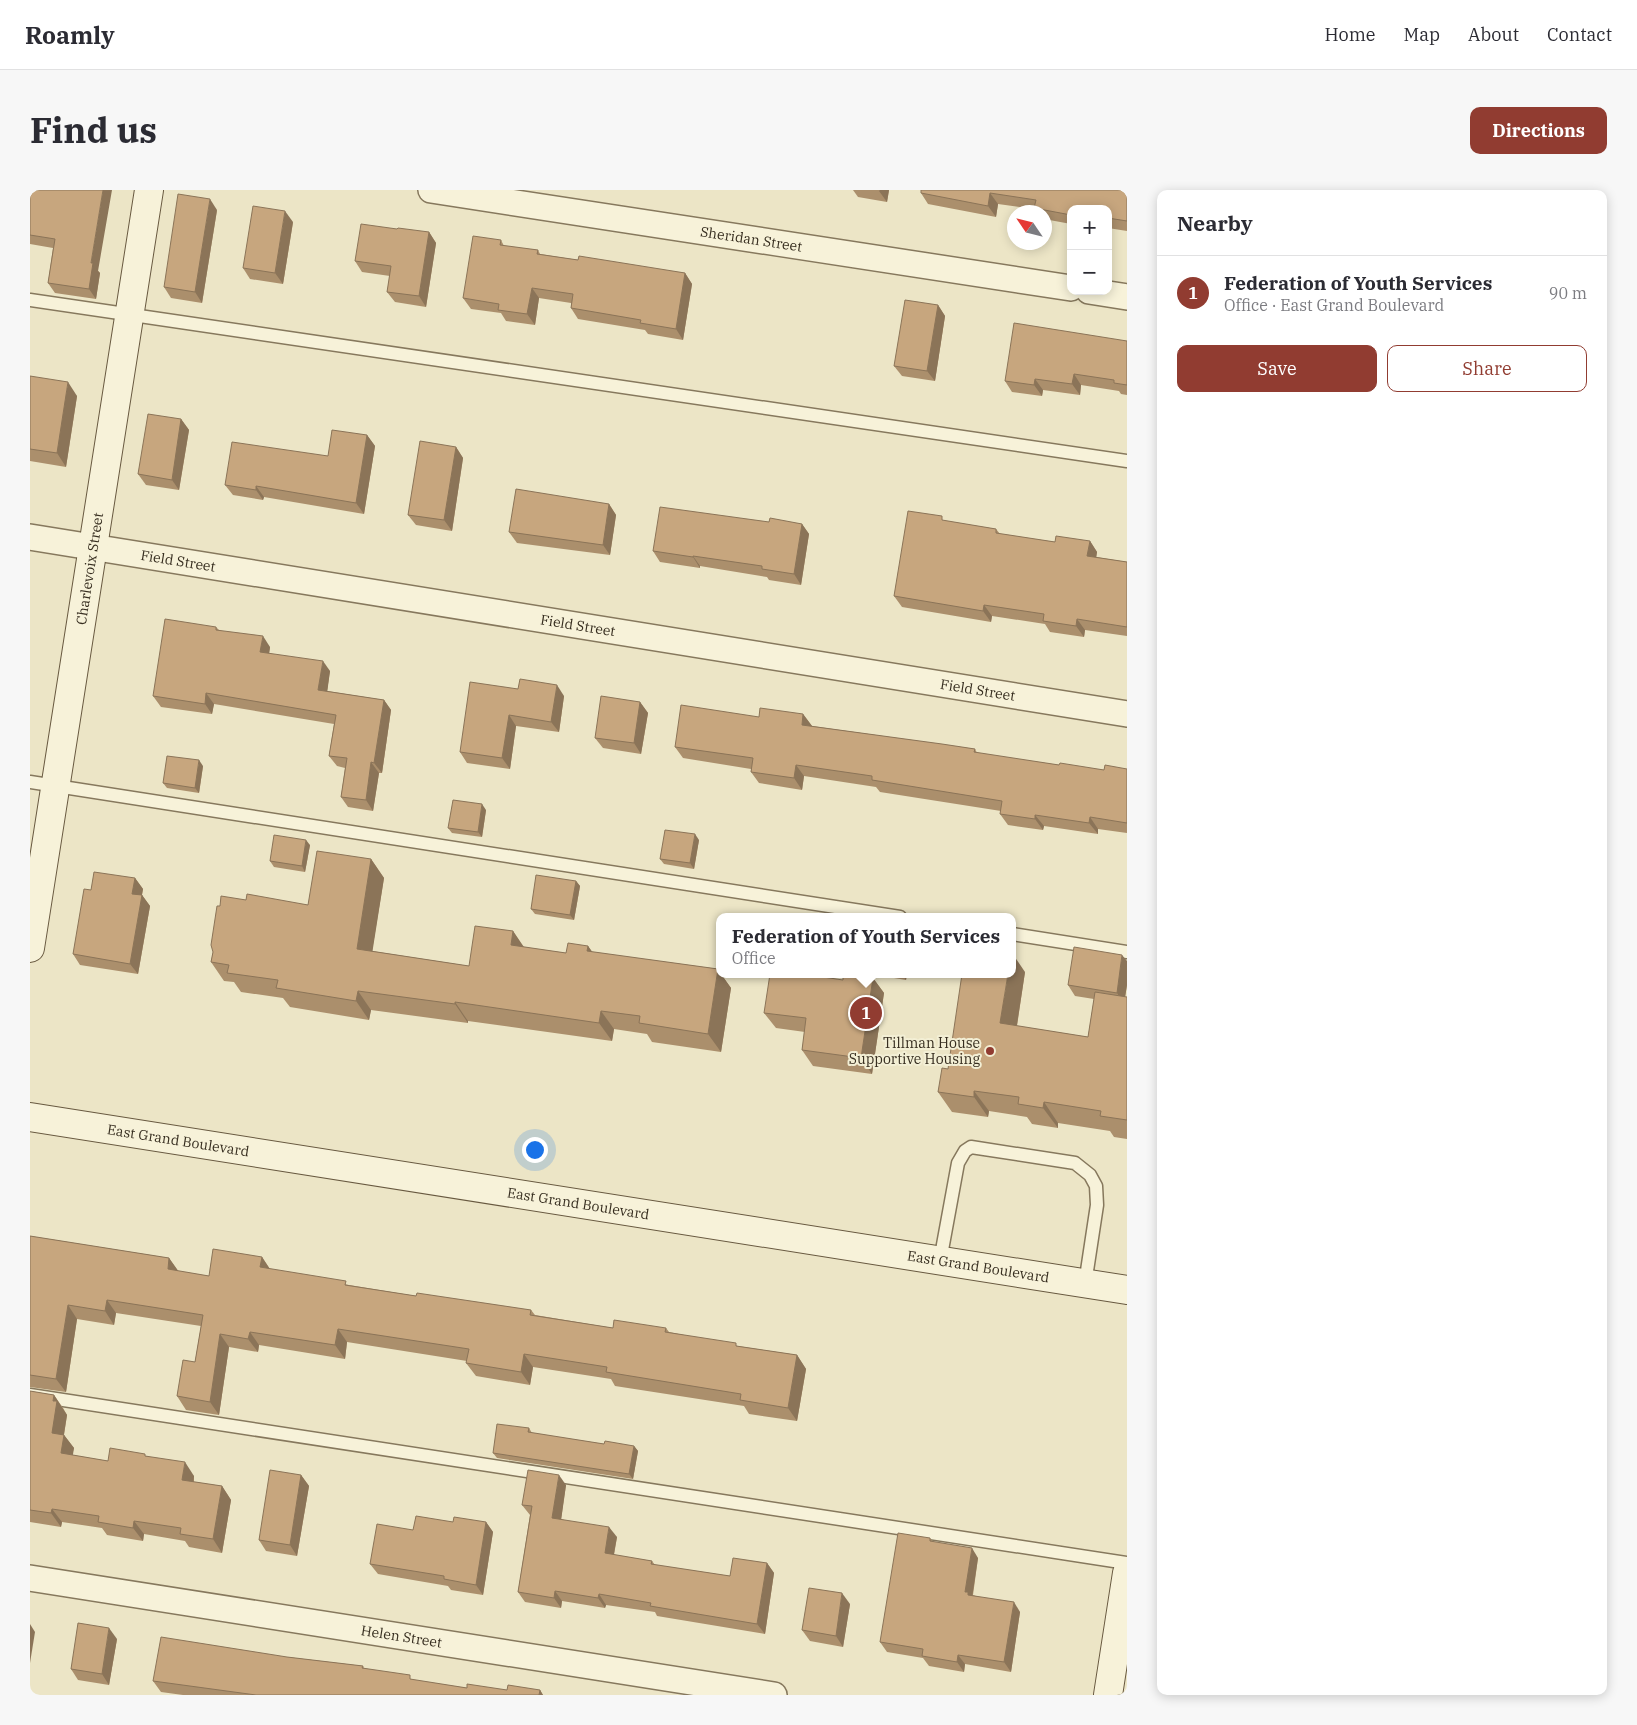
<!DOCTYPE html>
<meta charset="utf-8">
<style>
body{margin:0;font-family:"IBM Plex Serif",serif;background:#f7f7f7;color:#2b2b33}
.controls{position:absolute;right:15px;top:15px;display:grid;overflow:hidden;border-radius:10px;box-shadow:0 2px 12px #0003}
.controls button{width:45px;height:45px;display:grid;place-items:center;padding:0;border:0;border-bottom:1px solid #e1e1e2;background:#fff;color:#2b2b33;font:25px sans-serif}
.compass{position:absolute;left:977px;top:15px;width:45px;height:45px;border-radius:50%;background:#fff;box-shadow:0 2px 12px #0003;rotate:305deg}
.you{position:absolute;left:504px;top:959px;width:18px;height:18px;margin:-12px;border:4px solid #fff;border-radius:50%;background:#1a73e8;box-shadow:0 0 0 8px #1a73e833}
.badge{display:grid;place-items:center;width:32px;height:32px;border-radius:50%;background:#913c31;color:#fff;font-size:16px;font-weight:700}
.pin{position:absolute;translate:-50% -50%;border:2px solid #fff;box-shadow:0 1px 5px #0006}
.popup{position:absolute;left:686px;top:723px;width:300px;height:65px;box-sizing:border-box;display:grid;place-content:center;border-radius:10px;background:#fff;filter:drop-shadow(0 1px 4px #0005);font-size:16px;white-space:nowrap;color:#7c7c81}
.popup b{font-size:19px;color:#2b2b33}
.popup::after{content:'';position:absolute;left:50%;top:100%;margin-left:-10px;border:10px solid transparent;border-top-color:#fff}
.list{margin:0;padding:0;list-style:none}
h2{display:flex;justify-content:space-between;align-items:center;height:65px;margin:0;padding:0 20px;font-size:21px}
h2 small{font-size:16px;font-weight:400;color:#7c7c81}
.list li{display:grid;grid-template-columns:32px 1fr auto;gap:15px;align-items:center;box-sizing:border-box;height:75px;padding:0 20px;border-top:1px solid #e1e1e2}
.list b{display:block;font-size:19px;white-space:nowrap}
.list p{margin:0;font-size:16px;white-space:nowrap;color:#7c7c81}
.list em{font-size:16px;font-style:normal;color:#7c7c81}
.actions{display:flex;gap:10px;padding:15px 20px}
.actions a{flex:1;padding:11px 0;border:1px solid #913c31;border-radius:10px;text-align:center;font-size:18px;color:#913c31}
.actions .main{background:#913c31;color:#fff}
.map{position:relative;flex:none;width:1097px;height:1505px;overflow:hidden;border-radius:10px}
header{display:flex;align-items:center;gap:30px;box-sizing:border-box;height:70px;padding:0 25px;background:#fff;border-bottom:1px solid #e1e1e2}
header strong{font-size:24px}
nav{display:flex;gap:28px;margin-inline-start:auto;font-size:18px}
.intro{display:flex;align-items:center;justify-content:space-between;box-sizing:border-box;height:120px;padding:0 30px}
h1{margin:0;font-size:35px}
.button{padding:12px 22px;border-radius:10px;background:#913c31;color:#fff;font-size:18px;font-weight:700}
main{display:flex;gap:30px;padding:0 30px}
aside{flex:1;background:#fff;border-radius:10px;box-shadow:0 2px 12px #0003}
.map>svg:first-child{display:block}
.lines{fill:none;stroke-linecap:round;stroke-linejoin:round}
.lane-casing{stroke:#86785d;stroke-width:15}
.street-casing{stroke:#86785d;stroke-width:28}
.secondary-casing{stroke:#685940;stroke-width:30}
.lane{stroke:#f7f2d9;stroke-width:12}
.street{stroke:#f7f2d9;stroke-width:25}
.secondary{stroke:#f7f2d9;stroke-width:28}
.wall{fill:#ab8f6c}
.shaded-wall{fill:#8b7458}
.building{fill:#c7a67e;stroke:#8b7458}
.poi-dot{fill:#913c31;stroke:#f3efd5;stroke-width:2}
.labels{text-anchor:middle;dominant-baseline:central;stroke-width:4;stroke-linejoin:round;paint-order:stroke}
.street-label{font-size:14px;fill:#372e20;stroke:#f3efd5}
.poi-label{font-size:14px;fill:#372e20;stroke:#f3efd5;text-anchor:end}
</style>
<header>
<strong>Roamly</strong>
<nav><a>Home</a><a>Map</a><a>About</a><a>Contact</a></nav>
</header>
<div class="intro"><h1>Find us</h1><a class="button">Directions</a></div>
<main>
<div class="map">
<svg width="1097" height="1505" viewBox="0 0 1097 1505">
<rect width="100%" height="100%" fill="#ece5c6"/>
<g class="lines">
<defs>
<g id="lane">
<polyline points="0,110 1097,271"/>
<polyline points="0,592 870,727"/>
<polyline points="982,744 1097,762"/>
<polyline points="910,1071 928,973 935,961 941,957 1045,973 1060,985 1066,996 1067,1015 1055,1094"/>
<polyline points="0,1205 1097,1373"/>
</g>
<g id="street">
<path id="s1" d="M401,0L1041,98"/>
<polyline points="1059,101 1097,107"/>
<path id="s2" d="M0,347L1097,524"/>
<path id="s3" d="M0,1388L744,1505"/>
</g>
<g id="secondary">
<path id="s4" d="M0,758L119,0"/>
<path id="s5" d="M0,927L1097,1100"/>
<polyline points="1078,1505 1097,1383"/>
</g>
</defs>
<use href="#lane" class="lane-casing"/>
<use href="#street" class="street-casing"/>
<use href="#secondary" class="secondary-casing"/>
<use href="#lane" class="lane"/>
<use href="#street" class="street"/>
<use href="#secondary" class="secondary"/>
</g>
<g class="wall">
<polygon points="0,0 70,83 66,109 25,103 18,93 23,58 0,54"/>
<polygon points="823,0 859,0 857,12 828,7"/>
<polygon points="1097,0 1097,41 1078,38 1078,19 1041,19 1041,34 1014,29 1014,22 1008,22 1005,19 968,14 966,27 898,14 891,3"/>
<polygon points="187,20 172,113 141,108 134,97"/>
<polygon points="263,32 253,94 220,89 213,78"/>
<polygon points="399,42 406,53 396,117 365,112 357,102 360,86 332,82 325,71"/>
<polygon points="471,50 474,56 508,60 510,64 548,70 655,83 662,94 653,150 618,144 615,140 548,129 541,118 541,113 509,108 505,135 476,131 471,123 441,119 433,108"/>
<polygon points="908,115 915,126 905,191 872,186 864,176"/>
<polygon points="1097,151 1097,205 1091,204 1089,201 1051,195 1050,205 1013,200 1012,206 982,202 975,191"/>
<polygon points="0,186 47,206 36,277 0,271"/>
<polygon points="151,229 159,240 149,300 116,295 108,284"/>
<polygon points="337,245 345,256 334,324 234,307 233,310 203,305 195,295 298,266"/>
<polygon points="426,257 433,268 422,341 386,335 378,325"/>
<polygon points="579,314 586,325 580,365 487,353 479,342"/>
<polygon points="916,331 966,339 970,344 1025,352 1060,351 1067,362 1066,367 1097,372 1097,446 1055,440 1054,447 1020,442 1015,434 962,426 961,432 872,417 864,406"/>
<polygon points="739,332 772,334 779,344 771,395 739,390 737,387 670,376 670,378 630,372 623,361"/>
<polygon points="186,437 189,440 240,457 239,463 300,481 297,501 354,510 361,520 352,583 349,583 343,621 318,617 311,607 315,578 307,576 299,566 304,534 184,514 182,524 131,517 123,506"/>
<polygon points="488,499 534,506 529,542 486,536 480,579 437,573 430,562"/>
<polygon points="610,512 618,523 611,564 573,558 565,548"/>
<polygon points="773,524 782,536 945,559 947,563 1029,575 1074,580 1097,579 1097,643 1068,639 1068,644 1014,636 1013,640 978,635 970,624 971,621 850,602 846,597 774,586 772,600 729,593 721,582 721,579 653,568 645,557 729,527"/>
<polygon points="173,576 169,603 137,598 133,593"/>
<polygon points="456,620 452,647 422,643 418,638"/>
<polygon points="669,650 664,679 634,674 630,669"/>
<polygon points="280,655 275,682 244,677 240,671"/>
<polygon points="341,669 354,688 342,761 439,776 483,741 493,757 536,763 558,756 562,762 688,779 690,782 690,784 691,784 701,798 691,862 622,852 617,844 584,839 582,851 438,831 438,833 341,820 339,830 260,817 253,808 211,802 204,792 194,791 181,772 183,762 190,716 216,710 278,715"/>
<polygon points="105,688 113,699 112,705 120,716 108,784 50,775 43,764 61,700"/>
<polygon points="546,691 550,696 544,730 505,724 501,719"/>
<polygon points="1097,771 1097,795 1095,807 1097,807 1097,949 1084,947 1080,941 1028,933 1028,938 1002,934 997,927 959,921 958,927 922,922 908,902 918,879 995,782 987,836 1058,847 1064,809 1045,806 1038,795"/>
<polygon points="845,784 877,784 876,790 846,785"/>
<polygon points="843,788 854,803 842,884 783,876 772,860 775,842 746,838 734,823 813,790"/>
<polygon points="0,1046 139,1068 148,1081 179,1086 232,1067 240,1079 319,1095 386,1106 501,1120 505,1125 583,1138 636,1138 639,1142 708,1156 767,1165 776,1179 767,1231 719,1224 714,1216 585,1196 581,1189 503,1177 500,1195 446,1186 436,1173 437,1171 317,1152 315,1169 229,1155 228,1162 199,1157 189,1225 156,1220 147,1206 165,1172 171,1136 86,1123 84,1135 47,1129 36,1202 0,1197"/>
<polygon points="0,1201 24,1205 33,1218 37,1225 34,1245 44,1258 42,1265 78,1271 117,1266 164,1286 164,1292 192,1296 201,1310 192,1363 159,1357 155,1351 114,1344 113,1351 77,1345 72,1338 32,1332 31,1337 0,1332"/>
<polygon points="499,1238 502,1243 574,1254 604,1256 608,1261 603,1289 467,1268 463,1263"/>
<polygon points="271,1285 279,1296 267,1366 236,1361 229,1350"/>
<polygon points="536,1295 531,1329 587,1347 584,1365 622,1371 625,1375 700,1386 737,1373 744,1383 735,1444 627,1426 625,1422 576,1415 575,1418 532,1411 531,1418 495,1412 488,1402 500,1325 492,1315"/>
<polygon points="423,1332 456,1332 463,1342 453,1405 421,1400 418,1396 348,1384 340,1374 383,1340"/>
<polygon points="900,1348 903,1352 948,1368 943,1405 990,1422 981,1482 935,1474 934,1482 899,1476 893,1468 857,1462 850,1452"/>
<polygon points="820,1414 813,1457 780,1451 772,1440"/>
<polygon points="87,1449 79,1495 48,1490 41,1479"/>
<polygon points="257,1467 333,1476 334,1478 383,1490 437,1498 477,1500 510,1500 513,1505 153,1505 131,1502 123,1491"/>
</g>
<g class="shaded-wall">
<polygon points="73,0 82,0 68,81 70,83 66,109 59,99 61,73"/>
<polygon points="850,0 859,0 857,12 849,1"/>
<polygon points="960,3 968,14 966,27 958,16"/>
<polygon points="180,9 187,20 172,113 165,102"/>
<polygon points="255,21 263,32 253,94 245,83"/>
<polygon points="399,42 406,53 396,117 389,106"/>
<polygon points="655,83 662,94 653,150 646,139"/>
<polygon points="502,98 509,108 505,135 497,124"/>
<polygon points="908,115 915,126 905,191 897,181"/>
<polygon points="1044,184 1051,195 1050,205 1042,194"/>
<polygon points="1005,189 1013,200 1012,206 1004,195"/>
<polygon points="38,192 47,206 36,277 27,263"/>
<polygon points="151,229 159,240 149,300 142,290"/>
<polygon points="337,245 345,256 334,324 326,313"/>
<polygon points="426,257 433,268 422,341 414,330"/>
<polygon points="226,296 234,307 233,310 226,300"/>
<polygon points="579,314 586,325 580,365 573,355"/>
<polygon points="772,334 779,344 771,395 764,384"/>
<polygon points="1060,351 1067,362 1065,376 1057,366"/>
<polygon points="663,366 670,376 670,378 663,367"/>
<polygon points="954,415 962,426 961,432 953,421"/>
<polygon points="1047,429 1055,440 1054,447 1046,436"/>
<polygon points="233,446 240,457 238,472 230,462"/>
<polygon points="293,471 300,481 296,511 288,500"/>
<polygon points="527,495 534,506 529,542 521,532"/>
<polygon points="176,503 184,514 182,524 175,514"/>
<polygon points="354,510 361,520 352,583 344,573"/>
<polygon points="610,512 618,523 611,564 604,553"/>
<polygon points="773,524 782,536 780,547 772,535"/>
<polygon points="479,525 486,536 480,579 472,568"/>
<polygon points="169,570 173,576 169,603 165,598"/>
<polygon points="341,572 349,583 343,621 336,610"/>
<polygon points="766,575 774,586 772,600 764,588"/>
<polygon points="452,614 456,620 452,647 448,642"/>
<polygon points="1005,625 1014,636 1013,640 1005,629"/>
<polygon points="1060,627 1068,639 1068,644 1059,633"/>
<polygon points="665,644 669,650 664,679 660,673"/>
<polygon points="276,650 280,655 275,682 272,676"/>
<polygon points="341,669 354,688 340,777 327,759"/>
<polygon points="105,688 113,699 110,715 102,704"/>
<polygon points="546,691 550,696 544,730 540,725"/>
<polygon points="112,705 120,716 108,784 100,774"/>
<polygon points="483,741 496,760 481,755"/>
<polygon points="558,756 571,774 557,761"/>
<polygon points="982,763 995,782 984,854 970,833 978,784 982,784"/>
<polygon points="1092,765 1097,771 1097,795 1094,814 1087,803"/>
<polygon points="688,779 690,782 690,784 691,784 701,798 691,862 678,844"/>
<polygon points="872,784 877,784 876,790"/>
<polygon points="843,788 854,803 842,884 831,868"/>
<polygon points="328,801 341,820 339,830 326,811"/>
<polygon points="425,812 438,831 438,833 425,814"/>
<polygon points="571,821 584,839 582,851 569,833"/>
<polygon points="944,901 959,921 958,927 944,907"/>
<polygon points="1014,912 1028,933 1028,938 1013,918"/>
<polygon points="232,1067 241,1081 230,1077"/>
<polygon points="139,1068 149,1082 138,1079"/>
<polygon points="77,1110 86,1123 84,1135 75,1121"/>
<polygon points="38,1115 47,1129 36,1202 26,1189"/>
<polygon points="308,1139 317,1152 315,1169 305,1155"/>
<polygon points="220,1142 229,1155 228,1162 218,1149"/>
<polygon points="190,1144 199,1157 189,1225 180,1212"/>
<polygon points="494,1164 503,1177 500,1195 491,1182"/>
<polygon points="767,1165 776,1179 767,1231 758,1218"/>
<polygon points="24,1205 37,1225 32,1256 22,1243 23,1211"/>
<polygon points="34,1245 44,1258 41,1277 31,1263"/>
<polygon points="604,1256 608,1261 603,1289 599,1284"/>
<polygon points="155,1272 164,1286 162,1304 152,1290"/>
<polygon points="271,1285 279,1296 267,1366 260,1355"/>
<polygon points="529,1285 536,1295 530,1338 522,1328"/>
<polygon points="192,1296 201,1310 192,1363 183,1349"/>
<polygon points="22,1319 32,1332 31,1337 21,1323"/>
<polygon points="104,1331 114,1344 113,1351 103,1338"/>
<polygon points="456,1332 463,1342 453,1405 446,1395"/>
<polygon points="579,1337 587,1347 582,1374 575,1363"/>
<polygon points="942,1358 948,1368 942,1408 935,1402"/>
<polygon points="737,1373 744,1383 735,1444 727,1434"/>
<polygon points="525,1401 532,1411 531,1418 524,1408"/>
<polygon points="812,1403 820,1414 813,1457 806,1446"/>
<polygon points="569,1404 576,1415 575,1418 568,1408"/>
<polygon points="984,1412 990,1422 981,1482 974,1472"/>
<polygon points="0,1434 5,1442 0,1473"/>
<polygon points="79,1438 87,1449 79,1495 72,1484"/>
<polygon points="928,1465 935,1474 934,1482 927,1472"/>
<polygon points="510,1500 513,1505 509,1505"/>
</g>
<g class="building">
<polygon points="0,0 73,0 61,73 63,73 59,99 18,93 25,49 0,45"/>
<polygon points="891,0 1097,0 1097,31 1078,28 1078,19 1041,19 1041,25 1004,18 1006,10 960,3 958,16 891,3"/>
<polygon points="148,4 180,9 165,102 134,97"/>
<polygon points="223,16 255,21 245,83 213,78"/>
<polygon points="331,34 367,39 368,38 399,42 389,106 357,102 361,76 325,71"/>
<polygon points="443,46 471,50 470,55 508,60 507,64 548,70 549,66 655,83 646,139 610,133 611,130 541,118 543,104 502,98 497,124 468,120 469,114 433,108"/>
<polygon points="875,110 908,115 897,181 864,176"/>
<polygon points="984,133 1097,151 1097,195 1084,193 1084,190 1044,184 1042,194 1005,189 1004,195 975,191"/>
<polygon points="0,186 38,192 27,263 0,259"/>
<polygon points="118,224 151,229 142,290 108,284"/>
<polygon points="302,240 337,245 326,313 226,296 226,300 195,295 202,252 298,266"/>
<polygon points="390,251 426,257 414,330 378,325"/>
<polygon points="486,299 579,314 573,355 479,342"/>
<polygon points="630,317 739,332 740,328 772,334 764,384 732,379 732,376 663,366 663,367 623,361"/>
<polygon points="878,321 912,326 912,330 966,339 966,343 1025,352 1026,346 1060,351 1057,366 1097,372 1097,437 1047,429 1046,436 1013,431 1014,424 954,415 953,421 864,406"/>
<polygon points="135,429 186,437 186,440 233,446 230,462 293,471 288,500 354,510 344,573 341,572 336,610 311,607 317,568 299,566 306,525 176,503 175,514 123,506"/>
<polygon points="490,489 527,495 521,532 479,525 472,568 430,562 440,492 488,499"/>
<polygon points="571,506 610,512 604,553 565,548"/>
<polygon points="651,515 729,527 730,518 773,524 772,535 912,554 945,559 944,562 1029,575 1030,573 1074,580 1075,575 1097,579 1097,633 1060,627 1059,633 1005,625 1005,629 970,624 972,611 842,590 842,586 766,575 764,588 721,582 723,568 645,557"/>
<polygon points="137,566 169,570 165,598 133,593"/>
<polygon points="423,610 452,614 448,642 418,638"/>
<polygon points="635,640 665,644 660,673 630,669"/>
<polygon points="244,645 276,650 272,676 240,671"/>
<polygon points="287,661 341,669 327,759 439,776 445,736 483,741 481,755 536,763 538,753 558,756 557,761 688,779 678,844 609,833 610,826 571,821 569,833 425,812 425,814 328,801 326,811 246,798 248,790 197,783 199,775 181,772 183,762 181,755 187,716 190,716 191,706 216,710 217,704 278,715"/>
<polygon points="64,682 105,688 102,704 112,705 100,774 43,764 54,699 61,700"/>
<polygon points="506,685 546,691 540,725 501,719"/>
<polygon points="1044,757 1092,765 1087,803 1038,795"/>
<polygon points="740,784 773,784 813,790 813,784 819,784 843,788 831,868 772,860 776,828 734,823"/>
<polygon points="932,784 978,784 970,833 1058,847 1065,802 1097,807 1097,930 1070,926 1071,921 1014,912 1013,918 988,914 989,907 944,901 944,907 908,902 912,878 918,879"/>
<polygon points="0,1046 139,1068 138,1079 179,1086 183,1059 232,1067 230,1077 316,1091 315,1095 386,1106 387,1103 501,1120 500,1125 583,1138 584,1130 636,1138 635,1142 706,1153 706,1156 767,1165 758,1218 710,1210 711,1204 576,1182 577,1177 494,1164 491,1182 436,1173 439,1159 308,1139 305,1155 220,1142 218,1149 190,1144 180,1212 147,1206 153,1170 165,1172 173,1125 77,1110 75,1121 38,1115 26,1189 0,1185"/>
<polygon points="0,1201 24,1205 23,1211 27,1211 22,1243 34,1245 31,1263 78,1271 80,1258 115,1264 115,1266 155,1272 152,1290 192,1296 183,1349 150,1344 151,1338 104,1331 103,1338 68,1332 69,1326 22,1319 21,1323 0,1320"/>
<polygon points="467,1234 499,1238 498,1242 574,1254 575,1251 604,1256 599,1284 463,1263"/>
<polygon points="240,1280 271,1285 260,1355 229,1350"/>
<polygon points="498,1280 529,1285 522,1328 579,1337 575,1363 622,1371 621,1374 700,1386 703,1368 737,1373 727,1434 620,1416 621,1413 569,1404 568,1408 525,1401 524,1408 488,1402 502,1316 492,1315"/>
<polygon points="386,1326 423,1332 424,1327 456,1332 446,1395 414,1389 414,1386 340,1374 347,1334 383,1340"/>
<polygon points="868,1343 900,1348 900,1351 942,1358 935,1402 938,1402 938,1405 984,1412 974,1472 928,1465 927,1472 892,1466 893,1459 850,1452"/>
<polygon points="779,1398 812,1403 806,1446 772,1440"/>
<polygon points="48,1433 79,1438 72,1484 41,1479"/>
<polygon points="131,1447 257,1467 333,1476 332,1478 380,1485 380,1489 437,1498 437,1494 477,1500 478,1495 510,1500 509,1505 226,1505 123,1491"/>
</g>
<circle class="poi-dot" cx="960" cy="861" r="5"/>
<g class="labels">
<g class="street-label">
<text stroke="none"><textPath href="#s1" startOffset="324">Sheridan Street</textPath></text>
<text stroke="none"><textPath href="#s2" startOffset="150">Field Street</textPath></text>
<text stroke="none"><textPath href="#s4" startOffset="384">Charlevoix Street</textPath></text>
<text stroke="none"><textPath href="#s2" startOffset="555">Field Street</textPath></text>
<text stroke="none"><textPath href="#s2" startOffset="960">Field Street</textPath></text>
<text stroke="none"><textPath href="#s5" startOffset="150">East Grand Boulevard</textPath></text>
<text stroke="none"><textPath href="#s5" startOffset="555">East Grand Boulevard</textPath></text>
<text stroke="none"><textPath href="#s5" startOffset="960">East Grand Boulevard</textPath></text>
<text stroke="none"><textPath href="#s3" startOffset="376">Helen Street</textPath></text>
</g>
<g class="poi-label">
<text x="950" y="853">Tillman House<tspan x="950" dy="16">Supportive Housing</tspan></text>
</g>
</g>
</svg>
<div class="controls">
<button>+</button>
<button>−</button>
</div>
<svg class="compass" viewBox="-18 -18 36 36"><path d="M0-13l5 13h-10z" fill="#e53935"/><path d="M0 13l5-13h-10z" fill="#7c7c81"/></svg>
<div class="you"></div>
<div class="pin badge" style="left:836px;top:823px">1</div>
<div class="popup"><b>Federation of Youth Services</b>Office</div>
</div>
<aside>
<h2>Nearby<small></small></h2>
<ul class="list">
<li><span class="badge">1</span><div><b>Federation of Youth Services</b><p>Office · East Grand Boulevard</p></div><em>90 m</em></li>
</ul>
<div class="actions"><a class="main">Save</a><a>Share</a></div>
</aside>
</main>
